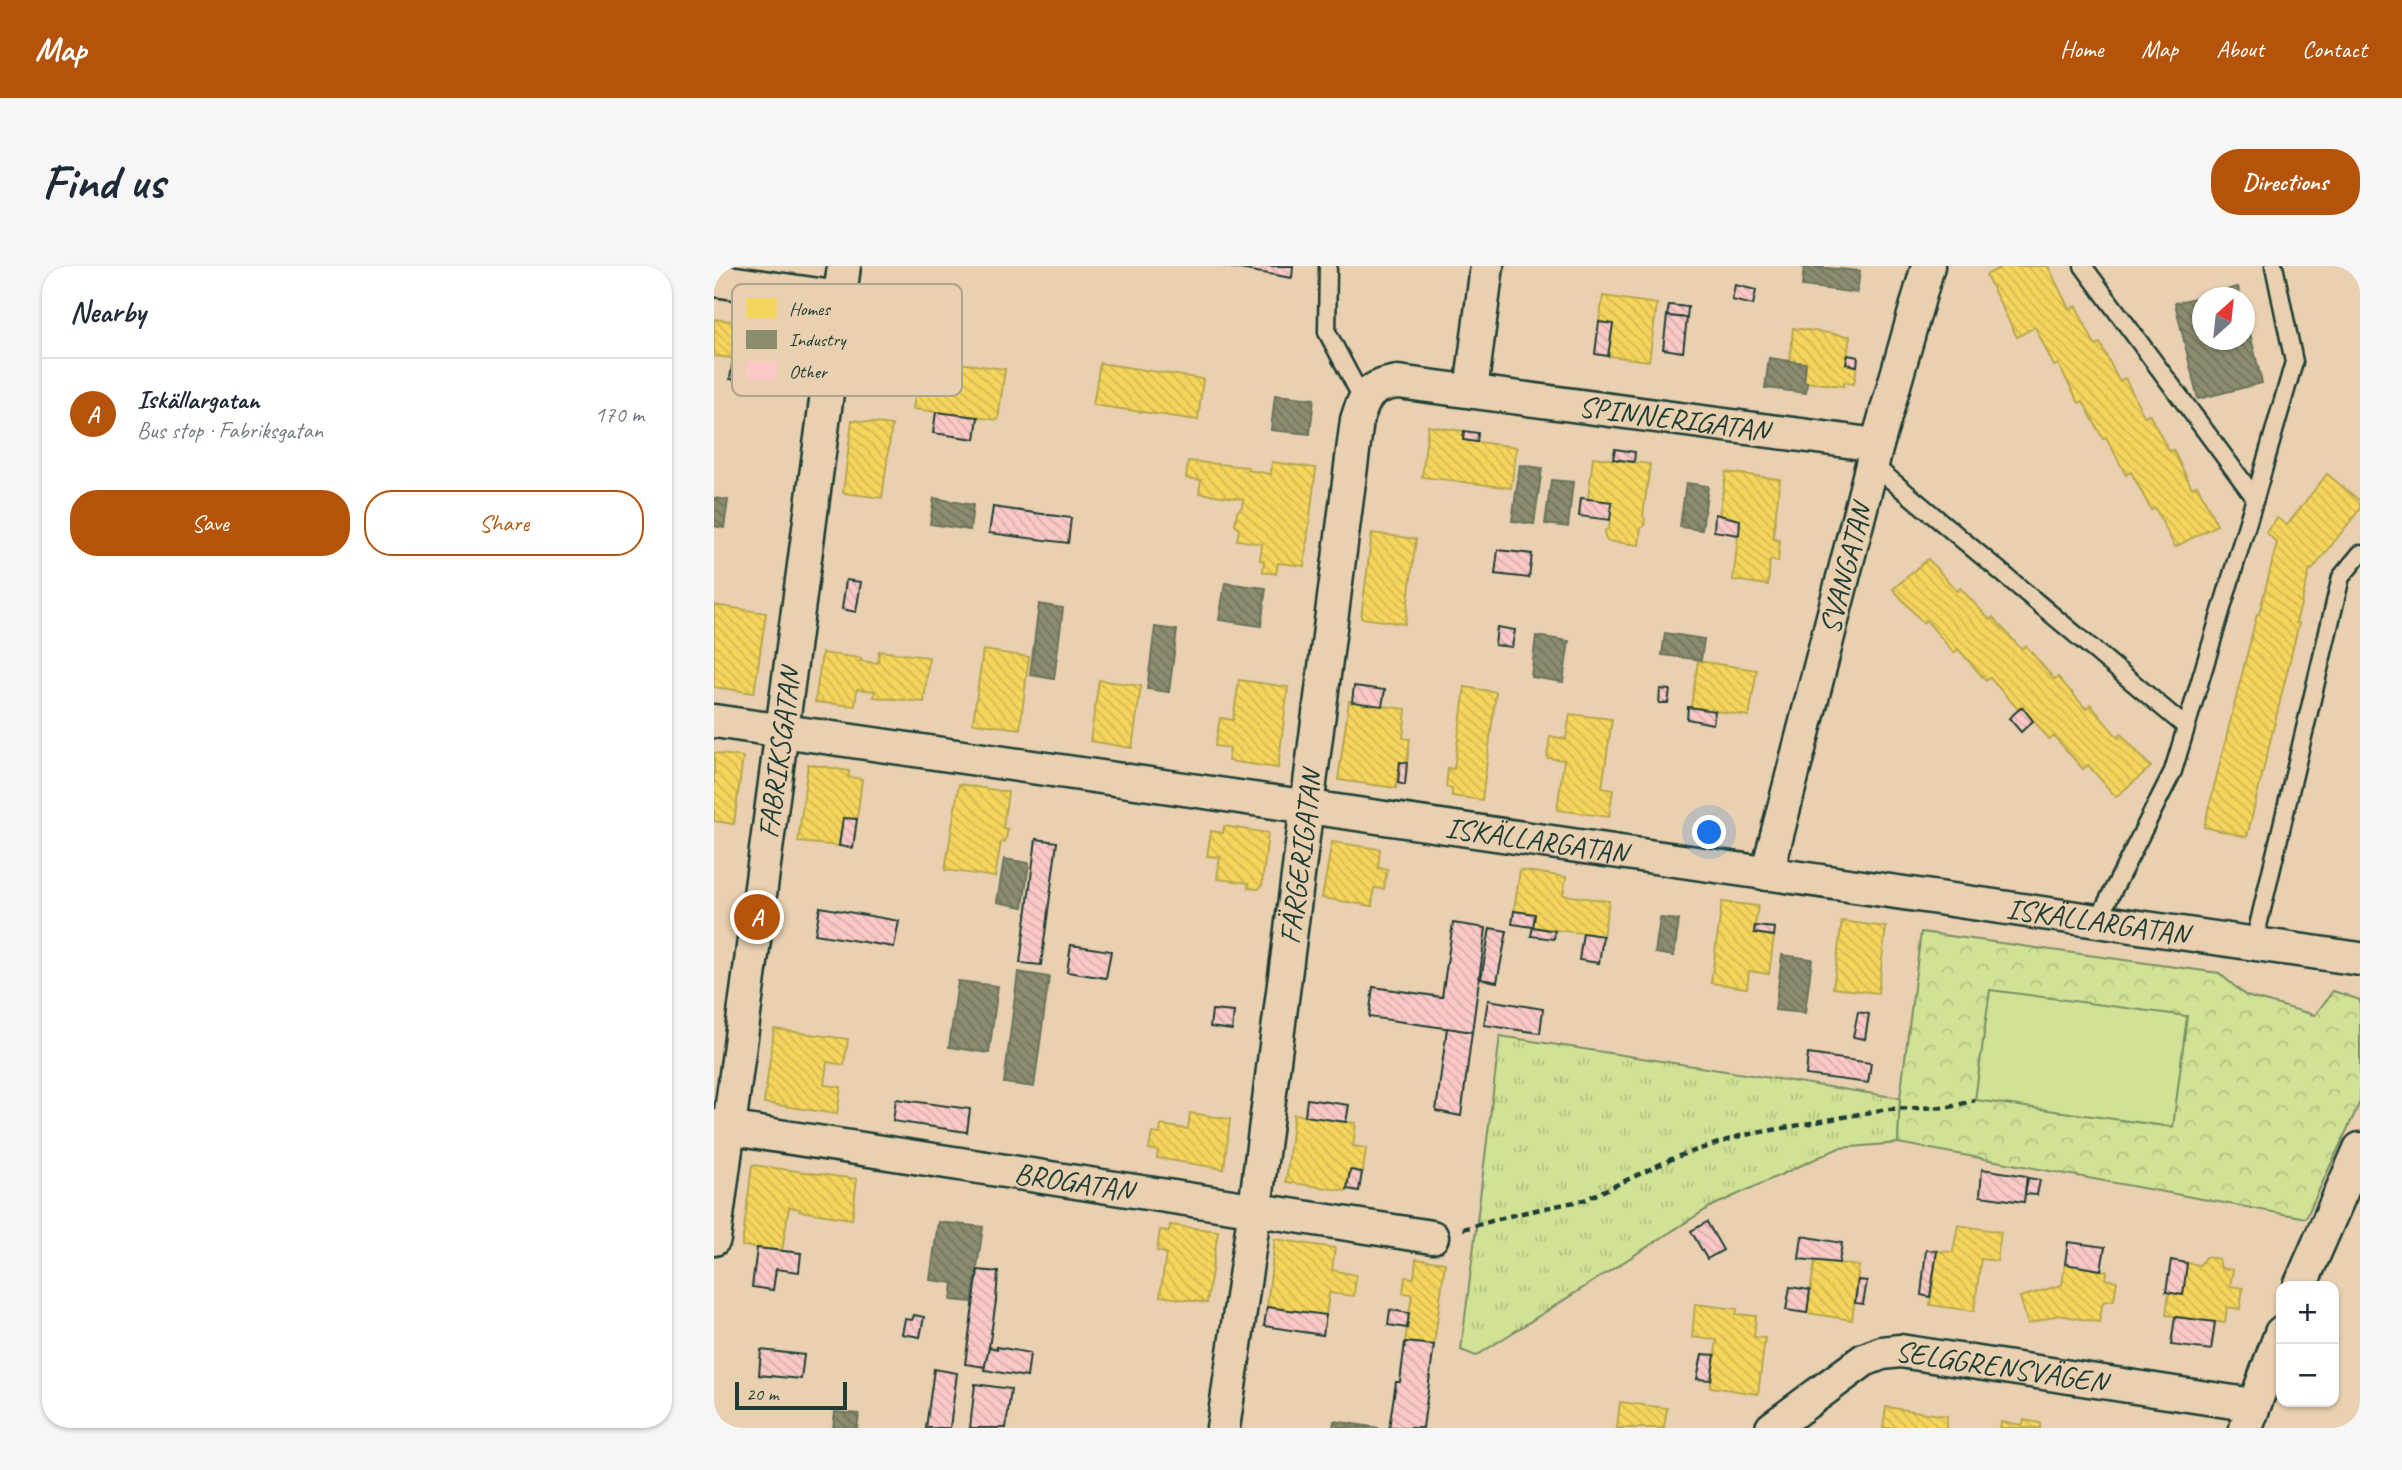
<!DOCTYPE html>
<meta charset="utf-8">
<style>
body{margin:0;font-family:Caveat,sans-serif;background:#f6f6f7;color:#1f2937}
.controls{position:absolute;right:21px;bottom:21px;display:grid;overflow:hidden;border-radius:14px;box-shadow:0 2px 5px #0004}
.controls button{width:63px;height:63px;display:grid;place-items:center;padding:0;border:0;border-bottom:2px solid #e0e1e3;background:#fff;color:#1f2937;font:35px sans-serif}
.compass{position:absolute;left:1478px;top:21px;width:63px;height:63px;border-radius:50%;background:#fff;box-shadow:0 2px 5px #0004;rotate:27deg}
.scale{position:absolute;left:21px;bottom:18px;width:112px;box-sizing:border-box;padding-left:7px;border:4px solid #1f3d34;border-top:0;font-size:19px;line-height:24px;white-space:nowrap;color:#1f3d34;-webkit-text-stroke:5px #e8d0b0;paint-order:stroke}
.you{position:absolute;left:996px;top:567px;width:24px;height:24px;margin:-18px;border:5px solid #fff;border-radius:50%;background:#1a73e8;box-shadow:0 0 0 10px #1a73e833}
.badge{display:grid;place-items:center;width:46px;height:46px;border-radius:50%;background:#b45309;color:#fff;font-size:23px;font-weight:700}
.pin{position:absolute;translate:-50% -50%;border:4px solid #fff;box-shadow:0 2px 7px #0006}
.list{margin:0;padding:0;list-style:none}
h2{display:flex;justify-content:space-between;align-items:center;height:91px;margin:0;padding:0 28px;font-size:30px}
h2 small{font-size:23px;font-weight:400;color:#747a83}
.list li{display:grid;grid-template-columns:46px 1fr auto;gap:21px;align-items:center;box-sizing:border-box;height:112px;padding:0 28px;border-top:2px solid #e0e1e3}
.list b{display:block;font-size:26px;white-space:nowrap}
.list p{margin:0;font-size:23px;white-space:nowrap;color:#747a83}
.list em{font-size:23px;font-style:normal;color:#747a83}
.actions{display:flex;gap:14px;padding:21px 28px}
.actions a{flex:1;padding:16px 0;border:2px solid #b45309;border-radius:28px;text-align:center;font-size:24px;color:#b45309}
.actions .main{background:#b45309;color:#fff}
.map{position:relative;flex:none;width:1646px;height:1162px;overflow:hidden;border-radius:28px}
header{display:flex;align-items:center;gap:42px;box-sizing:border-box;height:98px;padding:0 35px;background:#b45309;color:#fff}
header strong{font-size:33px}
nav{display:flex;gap:38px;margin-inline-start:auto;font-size:24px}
.intro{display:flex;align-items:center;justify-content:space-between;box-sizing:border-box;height:168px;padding:0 42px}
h1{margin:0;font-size:49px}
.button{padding:18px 32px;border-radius:28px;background:#b45309;color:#fff;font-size:24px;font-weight:700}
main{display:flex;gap:42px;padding:0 42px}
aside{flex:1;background:#fff;border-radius:28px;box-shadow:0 2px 5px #0004}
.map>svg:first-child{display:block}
.grass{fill:url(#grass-tufts);stroke:#788f64;stroke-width:2}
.park{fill:url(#park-crowns);stroke:#788f64;stroke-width:2}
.pitch{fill:#d1e195;stroke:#788f64;stroke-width:2}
.homes{fill:url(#homes-back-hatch);stroke:#b6a750;stroke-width:2}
.industry{fill:url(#industry-back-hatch);stroke:#6b745d;stroke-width:2}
.building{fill:url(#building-back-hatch);stroke:#1f3d34;stroke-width:2}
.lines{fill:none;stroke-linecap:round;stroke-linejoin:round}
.service-casing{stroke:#1f3d34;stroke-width:21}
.minor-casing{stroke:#1f3d34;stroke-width:37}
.path{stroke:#1f3d34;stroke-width:4.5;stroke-dasharray:7 5;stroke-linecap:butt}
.service{stroke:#e8d0b0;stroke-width:16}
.minor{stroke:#e8d0b0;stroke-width:32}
.labels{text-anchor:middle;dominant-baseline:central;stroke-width:7;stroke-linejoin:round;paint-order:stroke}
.street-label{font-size:30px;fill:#1f3d34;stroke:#e8d0b0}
.key{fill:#e8d0b0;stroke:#aca48b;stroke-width:2}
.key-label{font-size:19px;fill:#1f3d34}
</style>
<header>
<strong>Map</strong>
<nav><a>Home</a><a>Map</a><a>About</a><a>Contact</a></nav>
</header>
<div class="intro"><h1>Find us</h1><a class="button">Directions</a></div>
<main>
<aside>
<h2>Nearby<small></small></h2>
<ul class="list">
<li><span class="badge">A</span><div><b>Iskällargatan</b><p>Bus stop · Fabriksgatan</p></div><em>170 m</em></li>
</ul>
<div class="actions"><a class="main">Save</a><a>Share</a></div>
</aside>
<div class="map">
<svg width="1646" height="1162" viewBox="0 0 1646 1162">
<defs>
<pattern id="grass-tufts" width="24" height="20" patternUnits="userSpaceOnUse" patternTransform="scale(1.75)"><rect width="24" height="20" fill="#d1e195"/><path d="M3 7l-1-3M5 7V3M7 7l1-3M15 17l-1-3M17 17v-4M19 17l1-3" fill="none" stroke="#b3c281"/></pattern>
<pattern id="park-crowns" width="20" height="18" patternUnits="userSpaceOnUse" patternTransform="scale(1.75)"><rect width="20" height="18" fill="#d1e195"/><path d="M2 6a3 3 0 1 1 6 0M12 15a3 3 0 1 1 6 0" fill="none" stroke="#b3c281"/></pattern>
<pattern id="homes-back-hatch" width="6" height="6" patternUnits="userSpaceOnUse" patternTransform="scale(1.75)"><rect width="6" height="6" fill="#f6d55c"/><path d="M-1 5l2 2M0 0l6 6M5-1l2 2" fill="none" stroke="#d2b851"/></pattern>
<pattern id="industry-back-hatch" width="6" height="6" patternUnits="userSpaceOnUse" patternTransform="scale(1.75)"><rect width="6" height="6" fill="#8c8c6e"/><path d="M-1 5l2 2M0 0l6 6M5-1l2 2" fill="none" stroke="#72745b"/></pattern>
<pattern id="building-back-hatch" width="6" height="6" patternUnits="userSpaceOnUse" patternTransform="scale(1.75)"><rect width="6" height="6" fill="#fac9c6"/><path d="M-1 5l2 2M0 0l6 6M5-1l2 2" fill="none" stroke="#d6aeab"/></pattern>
</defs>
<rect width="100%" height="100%" fill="#e8d0b0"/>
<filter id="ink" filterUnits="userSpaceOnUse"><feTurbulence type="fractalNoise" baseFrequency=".0143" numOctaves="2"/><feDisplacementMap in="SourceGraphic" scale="14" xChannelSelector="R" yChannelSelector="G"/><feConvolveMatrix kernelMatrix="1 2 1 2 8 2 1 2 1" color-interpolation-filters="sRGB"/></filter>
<g filter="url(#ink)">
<polygon class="grass" points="786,770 1186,832 1184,877 1125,882 996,941 762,1090 747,1084"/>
<polygon class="park" points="1207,666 1505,707 1532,730 1601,749 1619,725 1646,734 1646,836 1592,952 1184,877 1186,832"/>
<polygon class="pitch" points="1276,724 1473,750 1459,861 1261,834"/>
<g class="homes">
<polygon points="1289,0 1334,0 1355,43 1362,40 1381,79 1386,77 1405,115 1411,112 1430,150 1435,148 1455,185 1459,184 1478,222 1483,219 1503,259 1461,281 1441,242 1437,244 1417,206 1412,209 1392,171 1389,173 1369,135 1365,137 1344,98 1340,100 1321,61 1303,71 1272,9"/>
<polygon points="889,30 943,38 935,95 894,90 899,58 885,56"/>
<polygon points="0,53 27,56 26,65 42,68 43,63 85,69 79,123 36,118 39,94 0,90"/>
<polygon points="1079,62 1136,70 1132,98 1143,100 1140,118 1130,116 1130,120 1090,116 1092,97 1076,95"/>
<polygon points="207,92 291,103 284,154 199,143"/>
<polygon points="386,97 489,113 484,154 379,139"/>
<polygon points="138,154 178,159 168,232 129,227"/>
<polygon points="714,160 750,165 749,174 803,181 797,222 708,211"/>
<polygon points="879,191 936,198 929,250 931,253 930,260 927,262 925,279 893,275 891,271 891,265 895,262 898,236 874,233"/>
<polygon points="474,195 534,201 533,204 557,208 558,196 602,202 590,300 564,297 562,308 549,306 550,295 546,294 548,278 523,274 525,264 521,258 523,246 528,241 529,233 485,227 487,214 472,212"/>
<polygon points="1012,206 1066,213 1059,273 1066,274 1064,296 1056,294 1054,319 1019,314 1026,254 1005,250"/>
<polygon points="1613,208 1646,235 1646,243 1598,304 1596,303 1582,357 1585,357 1533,571 1490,561 1543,348 1545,348 1563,277 1552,266 1563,252 1573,259"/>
<polygon points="658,267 702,273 691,358 647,352"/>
<polygon points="1214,293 1243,325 1246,322 1276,354 1279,351 1307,383 1312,380 1340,413 1344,411 1372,443 1376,438 1404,472 1407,468 1437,501 1402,531 1374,499 1369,503 1340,470 1335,473 1308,441 1304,443 1276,412 1272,415 1244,383 1240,387 1212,354 1209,357 1179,323"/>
<polygon points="0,339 52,347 40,427 0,421"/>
<polygon points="269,384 315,391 306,463 259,457"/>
<polygon points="165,385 215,391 210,436 160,431 161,425 143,423 141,440 101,436 108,387 147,392 146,395 164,397"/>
<polygon points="984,395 1043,404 1035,450 977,441"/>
<polygon points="385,414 427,420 418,482 376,475"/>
<polygon points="525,414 574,421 564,502 514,495 516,482 501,480 506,452 519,454"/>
<polygon points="751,421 782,426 768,534 738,530 738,523 732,521 734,502 740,503"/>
<polygon points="635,435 692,443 689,472 696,473 693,497 686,496 682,522 624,514"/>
<polygon points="856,448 898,453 888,522 899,524 895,551 843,544 850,494 833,492 836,470 852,473"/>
<polygon points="0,487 29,491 20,558 0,555"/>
<polygon points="94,498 135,505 134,511 148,513 143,553 129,552 125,580 84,576"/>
<polygon points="245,518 294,526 289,562 294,563 291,576 287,576 281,611 231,604"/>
<polygon points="510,560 554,567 548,619 545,623 534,622 535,617 503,613 506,591 493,590 497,565 509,567"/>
<polygon points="618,576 666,583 664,602 673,603 670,623 660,622 658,640 608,632"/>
<polygon points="806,604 852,611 849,629 895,635 889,670 819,661 821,648 800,645"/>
<polygon points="1008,636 1044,640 1040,667 1060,670 1055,708 1035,705 1033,722 997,717"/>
<polygon points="1128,655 1172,661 1164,727 1119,722"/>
<polygon points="60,763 134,773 130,799 113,796 110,819 127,821 123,848 50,837"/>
<polygon points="476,847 516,853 510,903 443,892 444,885 435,883 438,867 446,868 447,859 474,863"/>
<polygon points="580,848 642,857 639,880 652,882 649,906 636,904 633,925 572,916"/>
<polygon points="38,899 143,913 138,953 85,945 86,943 75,941 68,985 28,980"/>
<polygon points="456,959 504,965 493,1037 446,1030 452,987 443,985 446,964 455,965"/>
<polygon points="1244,959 1287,966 1283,995 1267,993 1260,1045 1216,1039 1223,985 1239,986"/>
<polygon points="561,973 621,982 618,1004 642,1009 640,1030 615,1027 612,1049 553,1041"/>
<polygon points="1491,991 1505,993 1507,1002 1519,1004 1516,1020 1529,1022 1526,1043 1513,1041 1511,1057 1452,1049 1455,1026 1469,1029 1473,997 1486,999"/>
<polygon points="702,993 731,997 720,1079 691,1076 698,1028 689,1027 691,1011 700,1012"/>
<polygon points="1101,994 1145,1000 1138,1054 1093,1047"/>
<polygon points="1351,998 1393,1005 1392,1013 1403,1015 1400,1034 1389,1036 1385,1056 1344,1049 1314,1058 1306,1031 1348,1019"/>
<polygon points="981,1038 1023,1043 1022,1048 1042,1050 1040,1071 1051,1072 1044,1128 996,1121 1003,1074 978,1071"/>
<polygon points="906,1136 953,1142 950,1162 903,1162"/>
<polygon points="1172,1141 1233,1150 1232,1162 1169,1162"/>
<polygon points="1310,1154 1326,1157 1326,1162 1286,1162 1287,1156 1308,1159"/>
</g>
<g class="industry">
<polygon points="1090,0 1146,5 1143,27 1088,20"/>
<polygon points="1524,21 1527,32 1489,32 1489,74 1531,74 1531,47 1548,117 1484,133 1461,37"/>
<polygon points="1055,92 1092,97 1090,116 1093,116 1092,127 1051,122"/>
<polygon points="561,129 600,133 596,168 557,164"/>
<polygon points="806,199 828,202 820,258 798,255"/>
<polygon points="837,214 859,216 854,261 831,258"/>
<polygon points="972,217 994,220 988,264 966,261"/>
<polygon points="0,232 14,234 10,262 0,260"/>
<polygon points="220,232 259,239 256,264 216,258"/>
<polygon points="511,317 552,322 547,360 505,354"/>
<polygon points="325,338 349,342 340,413 316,409"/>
<polygon points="441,361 463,364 455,426 433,423"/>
<polygon points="951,367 990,373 987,394 948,389"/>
<polygon points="822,370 855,375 849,416 817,411"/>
<polygon points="290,593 315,597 309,641 283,636"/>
<polygon points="946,652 965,654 960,690 941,687"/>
<polygon points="1068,689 1098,693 1091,747 1061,744"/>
<polygon points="304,706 335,711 320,821 290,817"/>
<polygon points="244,715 284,720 275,787 235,781"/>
<polygon points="224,956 269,961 258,1036 237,1034 239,1017 216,1014"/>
<polygon points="121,1146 145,1148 143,1162 119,1162"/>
<polygon points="620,1155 665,1162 619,1162"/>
</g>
<g class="building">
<polygon points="508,0 579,0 578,12"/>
<polygon points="1021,19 1042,24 1039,39 1018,34"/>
<polygon points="955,39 974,41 973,52 953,50"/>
<polygon points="953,50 973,52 969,86 949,83"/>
<polygon points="885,56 899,58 894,90 881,88"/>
<polygon points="1134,89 1144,91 1143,100 1132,98"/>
<polygon points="22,91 39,94 36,116 16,113 19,93"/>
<polygon points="222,146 264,151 261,173 219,167"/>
<polygon points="750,165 764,167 763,176 749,174"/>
<polygon points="901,183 921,186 920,196 899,193"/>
<polygon points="867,232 898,236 896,254 865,250"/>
<polygon points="279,241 357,252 354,277 275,267"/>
<polygon points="1001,248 1026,254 1025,269 1000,265"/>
<polygon points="784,284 818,288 815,312 781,308"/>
<polygon points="132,314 147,316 142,346 128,343"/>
<polygon points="783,361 801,364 798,381 781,379"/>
<polygon points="640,420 671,424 668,440 638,436"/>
<polygon points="946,423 956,424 954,437 945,437"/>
<polygon points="974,441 1001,445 999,458 973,453"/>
<polygon points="1308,441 1319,455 1307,466 1295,452"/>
<polygon points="686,496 693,497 691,519 684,517"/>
<polygon points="129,552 143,553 139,582 125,580"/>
<polygon points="322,573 343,576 327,699 306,697"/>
<polygon points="106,641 185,655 180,681 101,668"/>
<polygon points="800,645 821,648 819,661 798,658"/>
<polygon points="739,657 772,662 758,766 655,751 659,721 728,731"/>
<polygon points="1041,660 1061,662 1060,670 1040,667"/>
<polygon points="819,661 841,665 840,673 817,670"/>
<polygon points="776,662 793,665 783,716 767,713"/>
<polygon points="869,667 889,670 885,697 865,694"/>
<polygon points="357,679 397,685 392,712 353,706"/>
<polygon points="774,734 829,743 826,767 770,759"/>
<polygon points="498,744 520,746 518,764 496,761"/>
<polygon points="1144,746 1155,748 1151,773 1139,771"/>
<polygon points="733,762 758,766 747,850 722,845"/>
<polygon points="1094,788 1157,797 1154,817 1092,809"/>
<polygon points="182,833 256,843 253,866 179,855"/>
<polygon points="593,833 635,839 632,856 591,850"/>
<polygon points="1268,903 1313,910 1310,936 1266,930"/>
<polygon points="636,904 648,906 645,925 633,923"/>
<polygon points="1314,912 1326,914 1323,929 1311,928"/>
<polygon points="993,956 1009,984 993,993 977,965"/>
<polygon points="1088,970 1128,977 1125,997 1085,993"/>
<polygon points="1354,976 1391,981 1387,1004 1351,998"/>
<polygon points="43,982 87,987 85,1006 62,1003 59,1024 38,1021"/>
<polygon points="1212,984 1223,985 1216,1031 1207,1029"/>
<polygon points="1457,994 1473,997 1469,1029 1452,1026"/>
<polygon points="264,1004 284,1006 282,1035 272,1101 251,1098"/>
<polygon points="1144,1014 1153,1015 1149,1038 1141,1037"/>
<polygon points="1076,1021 1096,1024 1093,1047 1072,1044"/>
<polygon points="553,1041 612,1049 609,1069 550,1060"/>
<polygon points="676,1044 695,1047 693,1062 674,1059"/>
<polygon points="200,1049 210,1051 206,1071 188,1068 191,1053 198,1054"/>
<polygon points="1461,1051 1501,1056 1497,1084 1457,1079"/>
<polygon points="691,1076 720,1079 709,1162 675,1162 682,1116 686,1116"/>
<polygon points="275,1081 283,1083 283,1081 316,1087 313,1111 270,1104"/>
<polygon points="47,1084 90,1089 87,1113 45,1109"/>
<polygon points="988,1088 1001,1089 997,1114 983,1113"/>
<polygon points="220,1103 243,1107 236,1162 212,1162"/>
<polygon points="261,1118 297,1123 292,1162 256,1162"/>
</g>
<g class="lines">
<defs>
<g id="service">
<polyline points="614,0 613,66 649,134"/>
<polyline points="1369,0 1541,232 1459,505 1383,656"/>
<polyline points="1158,198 1472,461"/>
<polyline points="1541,232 1580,96 1560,0"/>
<polyline points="1540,677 1627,311 1646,288"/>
</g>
<g id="minor">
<polyline points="0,14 126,32"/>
<polyline points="757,125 773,0"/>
<path id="s1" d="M0,455L1646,693"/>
<path id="s2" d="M1053,608L1163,179L1214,0"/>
<path id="s3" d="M0,860L718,971"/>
<path id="s4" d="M0,973L130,0"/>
<polyline points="1586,1020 1646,883"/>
<path id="s5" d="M509,1162L541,942L643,154C651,128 656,120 684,116L1163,179"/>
<path id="s6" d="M1058,1162L1150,1094L1168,1087L1186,1085L1539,1139"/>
<polyline points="1532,1162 1567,1067"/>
</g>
</defs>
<use href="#service" class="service-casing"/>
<use href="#minor" class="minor-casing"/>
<polyline class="path" points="749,963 803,948 870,934 962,891 1026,870 1173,843 1236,841 1261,834"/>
<use href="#service" class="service"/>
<use href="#minor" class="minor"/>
</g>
</g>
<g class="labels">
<g class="street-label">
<text stroke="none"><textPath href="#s5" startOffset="1356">SPINNERIGATAN</textPath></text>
<text stroke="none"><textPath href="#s2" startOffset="315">SVANGATAN</textPath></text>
<text stroke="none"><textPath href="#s4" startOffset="490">FABRIKSGATAN</textPath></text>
<text stroke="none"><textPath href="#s1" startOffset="831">ISKÄLLARGATAN</textPath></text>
<text stroke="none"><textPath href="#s5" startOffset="576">FÄRGERIGATAN</textPath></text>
<text stroke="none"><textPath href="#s1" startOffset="1398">ISKÄLLARGATAN</textPath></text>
<text stroke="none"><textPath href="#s3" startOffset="364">BROGATAN</textPath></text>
<text stroke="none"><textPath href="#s6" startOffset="254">SELGGRENSVÄGEN</textPath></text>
</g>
</g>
<rect x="18" y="18" width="230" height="112" rx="10" class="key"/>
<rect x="32" y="32" width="31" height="20" fill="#f6d55c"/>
<rect x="32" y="64" width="31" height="19" fill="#8c8c6e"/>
<rect x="32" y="95" width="31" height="20" fill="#fac9c6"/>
<g class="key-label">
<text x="75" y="49">Homes</text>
<text x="75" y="80">Industry</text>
<text x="75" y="112">Other</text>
</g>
</svg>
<div class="controls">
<button>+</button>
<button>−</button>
</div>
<svg class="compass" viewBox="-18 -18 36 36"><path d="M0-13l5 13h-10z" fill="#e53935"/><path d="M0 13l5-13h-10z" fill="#747a83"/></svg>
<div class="scale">20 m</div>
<div class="you"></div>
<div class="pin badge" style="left:43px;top:651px">A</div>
</div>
</main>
